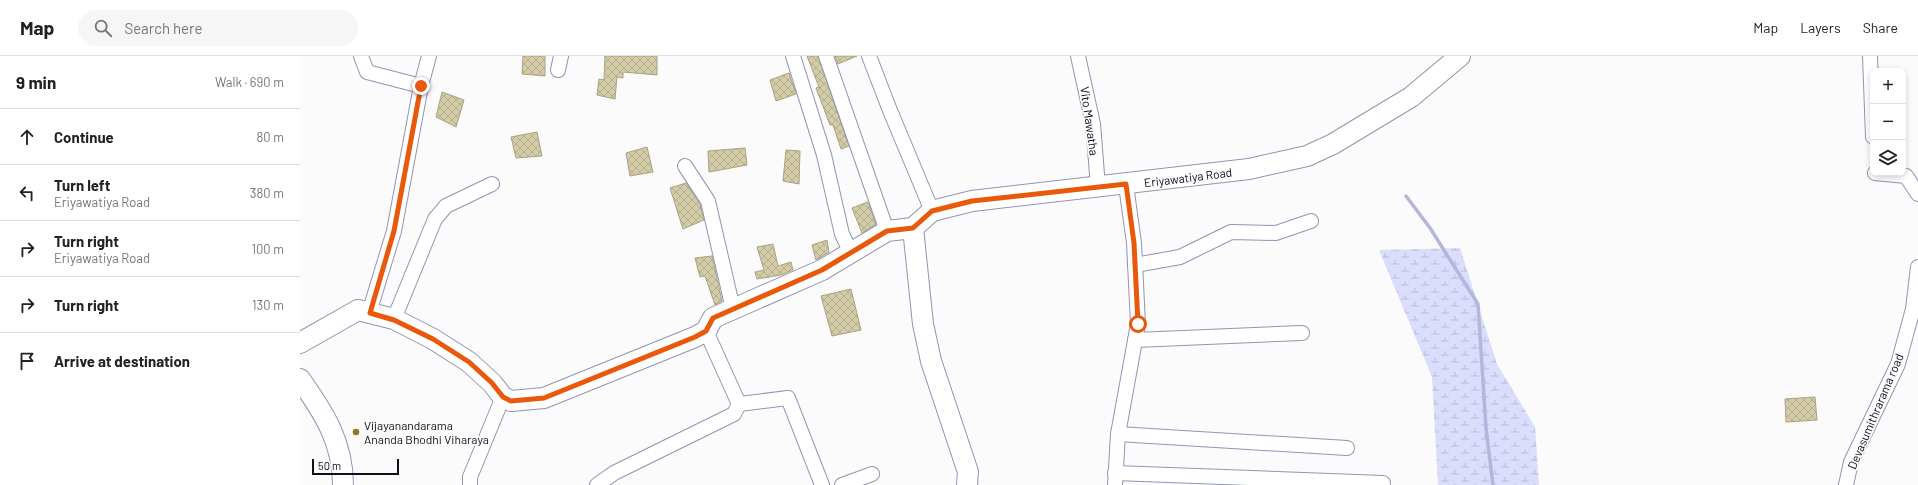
<!DOCTYPE html>
<meta charset="utf-8">
<style>
body{margin:0;font-family:Barlow,sans-serif;background:#f6f6f6;color:#222}
.controls{position:absolute;right:12px;top:12px;display:grid;overflow:hidden;border-radius:8px;box-shadow:0 2px 6px #0003}
.controls button{width:36px;height:36px;display:grid;place-items:center;padding:0;border:0;border-bottom:1px solid #e0e0e0;background:#fff;color:#222;font:20px sans-serif}
.scale{position:absolute;left:12px;bottom:10px;width:87px;box-sizing:border-box;padding-left:4px;border:2px solid #10101b;border-top:0;font-size:11px;line-height:14px;white-space:nowrap;color:#10101b;-webkit-text-stroke:3px #fbfbfb;paint-order:stroke}
.stop{position:absolute;width:12px;height:12px;margin:-9px;border:3px solid #ea580c;border-radius:50%;background:#fff}
.stop.end{background:#ea580c;border-color:#fff;box-shadow:0 1px 4px #0008}
.list{margin:0;padding:0;list-style:none}
h2{display:flex;justify-content:space-between;align-items:center;height:52px;margin:0;padding:0 16px;font-size:17px}
h2 small{font-size:13px;font-weight:400;color:#767676}
.list li{display:grid;grid-template-columns:26px 1fr auto;gap:12px;align-items:center;box-sizing:border-box;height:56px;padding:0 16px;border-top:1px solid #e0e0e0}
.list b{display:block;font-size:15px;white-space:nowrap}
.list p{margin:0;font-size:13px;white-space:nowrap;color:#767676}
.list em{font-size:13px;font-style:normal;color:#767676}
.icon{flex:none;width:22px;height:22px;fill:none;stroke:currentColor;stroke-width:2;stroke-linecap:round;stroke-linejoin:round}
.map{position:relative;flex:none;width:1618px;height:429px;overflow:hidden}
header{display:flex;align-items:center;gap:24px;box-sizing:border-box;height:56px;padding:0 20px;background:#fff;border-bottom:1px solid #e0e0e0}
header strong{font-size:19px}
nav{display:flex;gap:22px;margin-inline-start:auto;font-size:14px}
.search{width:280px;height:36px;background:#f6f6f6;display:flex;align-items:center;gap:10px;box-sizing:border-box;padding:0 14px;border-radius:22px;color:#767676;font-size:15px}
main{display:flex}
aside{flex:1;background:#fff}
.map>svg:first-child{display:block}
.wetland{fill:url(#wetland-marsh)}
.lines{fill:none;stroke-linecap:round;stroke-linejoin:round}
.stream{stroke:#b4b7db;stroke-width:3.5}
.building{fill:url(#building-cross-hatch);stroke:#a8a282}
.street-casing{stroke:#9294b3;stroke-width:16}
.secondary-casing{stroke:#9294b3;stroke-width:22}
.street{stroke:#fff;stroke-width:14}
.secondary{stroke:#fff;stroke-width:20}
.route{stroke:#ea580c;stroke-width:5}
.poi-dot{fill:#8b7a1f;stroke:#fbfbfb;stroke-width:1.5}
.labels{text-anchor:middle;dominant-baseline:central;stroke-width:3.5;stroke-linejoin:round;paint-order:stroke}
.street-label{font-size:12px;fill:#10101b;stroke:#fbfbfb}
.poi-label{font-size:12px;fill:#10101b;stroke:#fbfbfb;text-anchor:start}
</style>
<header>
<strong>Map</strong>
<div class="search"><svg class="icon" aria-label="search" viewBox="0 0 24 24"><circle cx="10" cy="10" r="6"/><path d="M15 15l6 6"/></svg>Search here</div>
<nav><a>Map</a><a>Layers</a><a>Share</a></nav>
</header>
<main>
<aside>
<h2>9 min<small>Walk · 690 m</small></h2>
<ul class="list">
<li><svg class="icon" aria-label="ahead" viewBox="0 0 24 24"><path d="M12 20V5M6 11l6-6 6 6"/></svg><div><b>Continue</b></div><em>80 m</em></li>
<li><svg class="icon" aria-label="left" viewBox="0 0 24 24"><path d="M17 20v-9H6M10 6l-5 5 5 5"/></svg><div><b>Turn left</b><p>Eriyawatiya Road</p></div><em>380 m</em></li>
<li><svg class="icon" aria-label="right" viewBox="0 0 24 24"><path d="M7 20v-9h11M14 6l5 5-5 5"/></svg><div><b>Turn right</b><p>Eriyawatiya Road</p></div><em>100 m</em></li>
<li><svg class="icon" aria-label="right" viewBox="0 0 24 24"><path d="M7 20v-9h11M14 6l5 5-5 5"/></svg><div><b>Turn right</b></div><em>130 m</em></li>
<li><svg class="icon" aria-label="arrive" viewBox="0 0 24 24"><path d="M6 21V4h12l-3 4 3 4H6"/></svg><div><b>Arrive at destination</b></div></li>
</ul>
</aside>
<div class="map">
<svg width="1618" height="429" viewBox="0 0 1618 429">
<defs>
<pattern id="wetland-marsh" width="20" height="14" patternUnits="userSpaceOnUse"><rect width="20" height="14" fill="#daddfc"/><path d="M1 5h8M5 5V1M11 12h8M15 12V8" fill="none" stroke="#babdd7"/></pattern>
<pattern id="building-cross-hatch" width="8" height="8" patternUnits="userSpaceOnUse"><rect width="8" height="8" fill="#d3cca7"/><path d="M0 0l8 8M0 8l8-8" fill="none" stroke="#b4ae8f"/></pattern>
</defs>
<rect width="100%" height="100%" fill="#fbfbfb"/>
<polygon class="wetland" points="1160,192 1197,308 1235,371 1239,429 1138,429 1132,321 1079,194"/>
<g class="lines">
<polyline class="stream" points="1106,140 1130,172 1178,248 1186,372 1193,429"/>
</g>
<g class="building">
<polygon points="223,0 245,0 245,20 222,18"/>
<polygon points="305,0 357,0 357,19 323,16 323,22 317,21 315,43 297,39 299,23 304,24"/>
<polygon points="507,0 518,0 549,90 541,93 533,69 530,69 516,32 519,31"/>
<polygon points="535,0 557,0 538,8"/>
<polygon points="489,17 496,38 476,45 470,24"/>
<polygon points="142,36 164,44 156,71 136,61"/>
<polygon points="237,76 242,100 216,102 211,81"/>
<polygon points="347,91 353,116 330,120 326,97"/>
<polygon points="445,92 447,109 409,116 408,95"/>
<polygon points="486,94 500,95 499,128 483,125"/>
<polygon points="386,127 400,148 404,164 383,173 370,132"/>
<polygon points="568,146 576,168 562,177 552,152"/>
<polygon points="527,184 529,196 516,204 512,189"/>
<polygon points="473,188 478,210 491,206 493,214 481,219 457,223 455,216 464,214 457,191"/>
<polygon points="412,200 422,245 415,249 405,220 400,221 395,202"/>
<polygon points="551,233 561,274 532,280 521,240"/>
<polygon points="1515,341 1517,364 1486,366 1485,343"/>
</g>
<g class="lines">
<defs>
<g id="street">
<polyline points="61,0 67,16 121,30"/>
<polyline points="493,0 524,99 542,178 551,197"/>
<polyline points="526,0 587,175"/>
<polyline points="569,0 589,52 632,155"/>
<polyline points="778,0 793,68 798,131"/>
<polyline points="1570,0 1573,81"/>
<polyline points="258,14 261,0"/>
<polyline points="385,110 408,145 433,253"/>
<polyline points="1575,117 1606,120 1618,138"/>
<polyline points="835,209 880,201 931,176 976,177 1011,165"/>
<polyline points="69,257 94,175 121,30 129,0"/>
<polyline points="94,263 135,163 146,150 192,128"/>
<polyline points="406,275 439,348 488,342 522,429"/>
<polyline points="835,284 1002,277"/>
<polyline points="818,378 1047,392"/>
<polyline points="815,417 1083,427"/>
<polyline points="170,429 170,421 203,341"/>
<polyline points="297,429 314,417 434,358 439,348"/>
<polyline points="542,429 572,418"/>
<polyline points="815,429 818,378 838,268 834,187 826,129"/>
<polyline points="1546,429 1551,406 1598,308 1613,253 1618,211"/>
</g>
<g id="secondary">
<polyline points="613,172 623,268 631,305 668,416 667,429"/>
<polyline points="0,287 58,254 94,263 133,283 169,306 192,327 203,341 211,345 244,342 395,281 406,275 413,262 522,214 587,175 613,172 632,155 672,145 949,113 1007,100 1033,88 1111,41 1160,0"/>
<path d="M0,323C24,357 43,386 43,429"/>
</g>
</defs>
<use href="#street" class="street-casing"/>
<use href="#secondary" class="secondary-casing"/>
<use href="#street" class="street"/>
<use href="#secondary" class="secondary"/>
</g>
<g class="lines">
<polyline class="route" points="121,30 94,175 70,257 94,264 133,283 169,306 192,327 203,341 211,345 244,342 395,281 406,275 413,262 522,214 587,175 613,172 632,155 672,145 826,128 834,187 838,268"/>
</g>
<circle class="poi-dot" cx="56" cy="376" r="4"/>
<g class="labels">
<g class="street-label">
<text transform="translate(790 65) rotate(82)">Vito Mawatha</text>
<text transform="translate(888 121) rotate(-7)">Eriyawatiya Road</text>
<text transform="translate(1575 355) rotate(-67)">Devasumithrarama road</text>
</g>
<g class="poi-label">
<text x="64" y="369">Vijayanandarama<tspan x="64" dy="14">Ananda Bhodhi Viharaya</tspan></text>
</g>
</g>
</svg>
<div class="controls">
<button>+</button>
<button>−</button>
<button><svg class="icon" aria-label="layers" viewBox="0 0 24 24"><path d="M12 4l9 5-9 5-9-5zM3 14l9 5 9-5"/></svg></button>
</div>
<div class="scale">50 m</div>
<div class="stop" style="left:838px;top:268px"></div>
<div class="stop end" style="left:121px;top:30px"></div>
</div>
</main>
